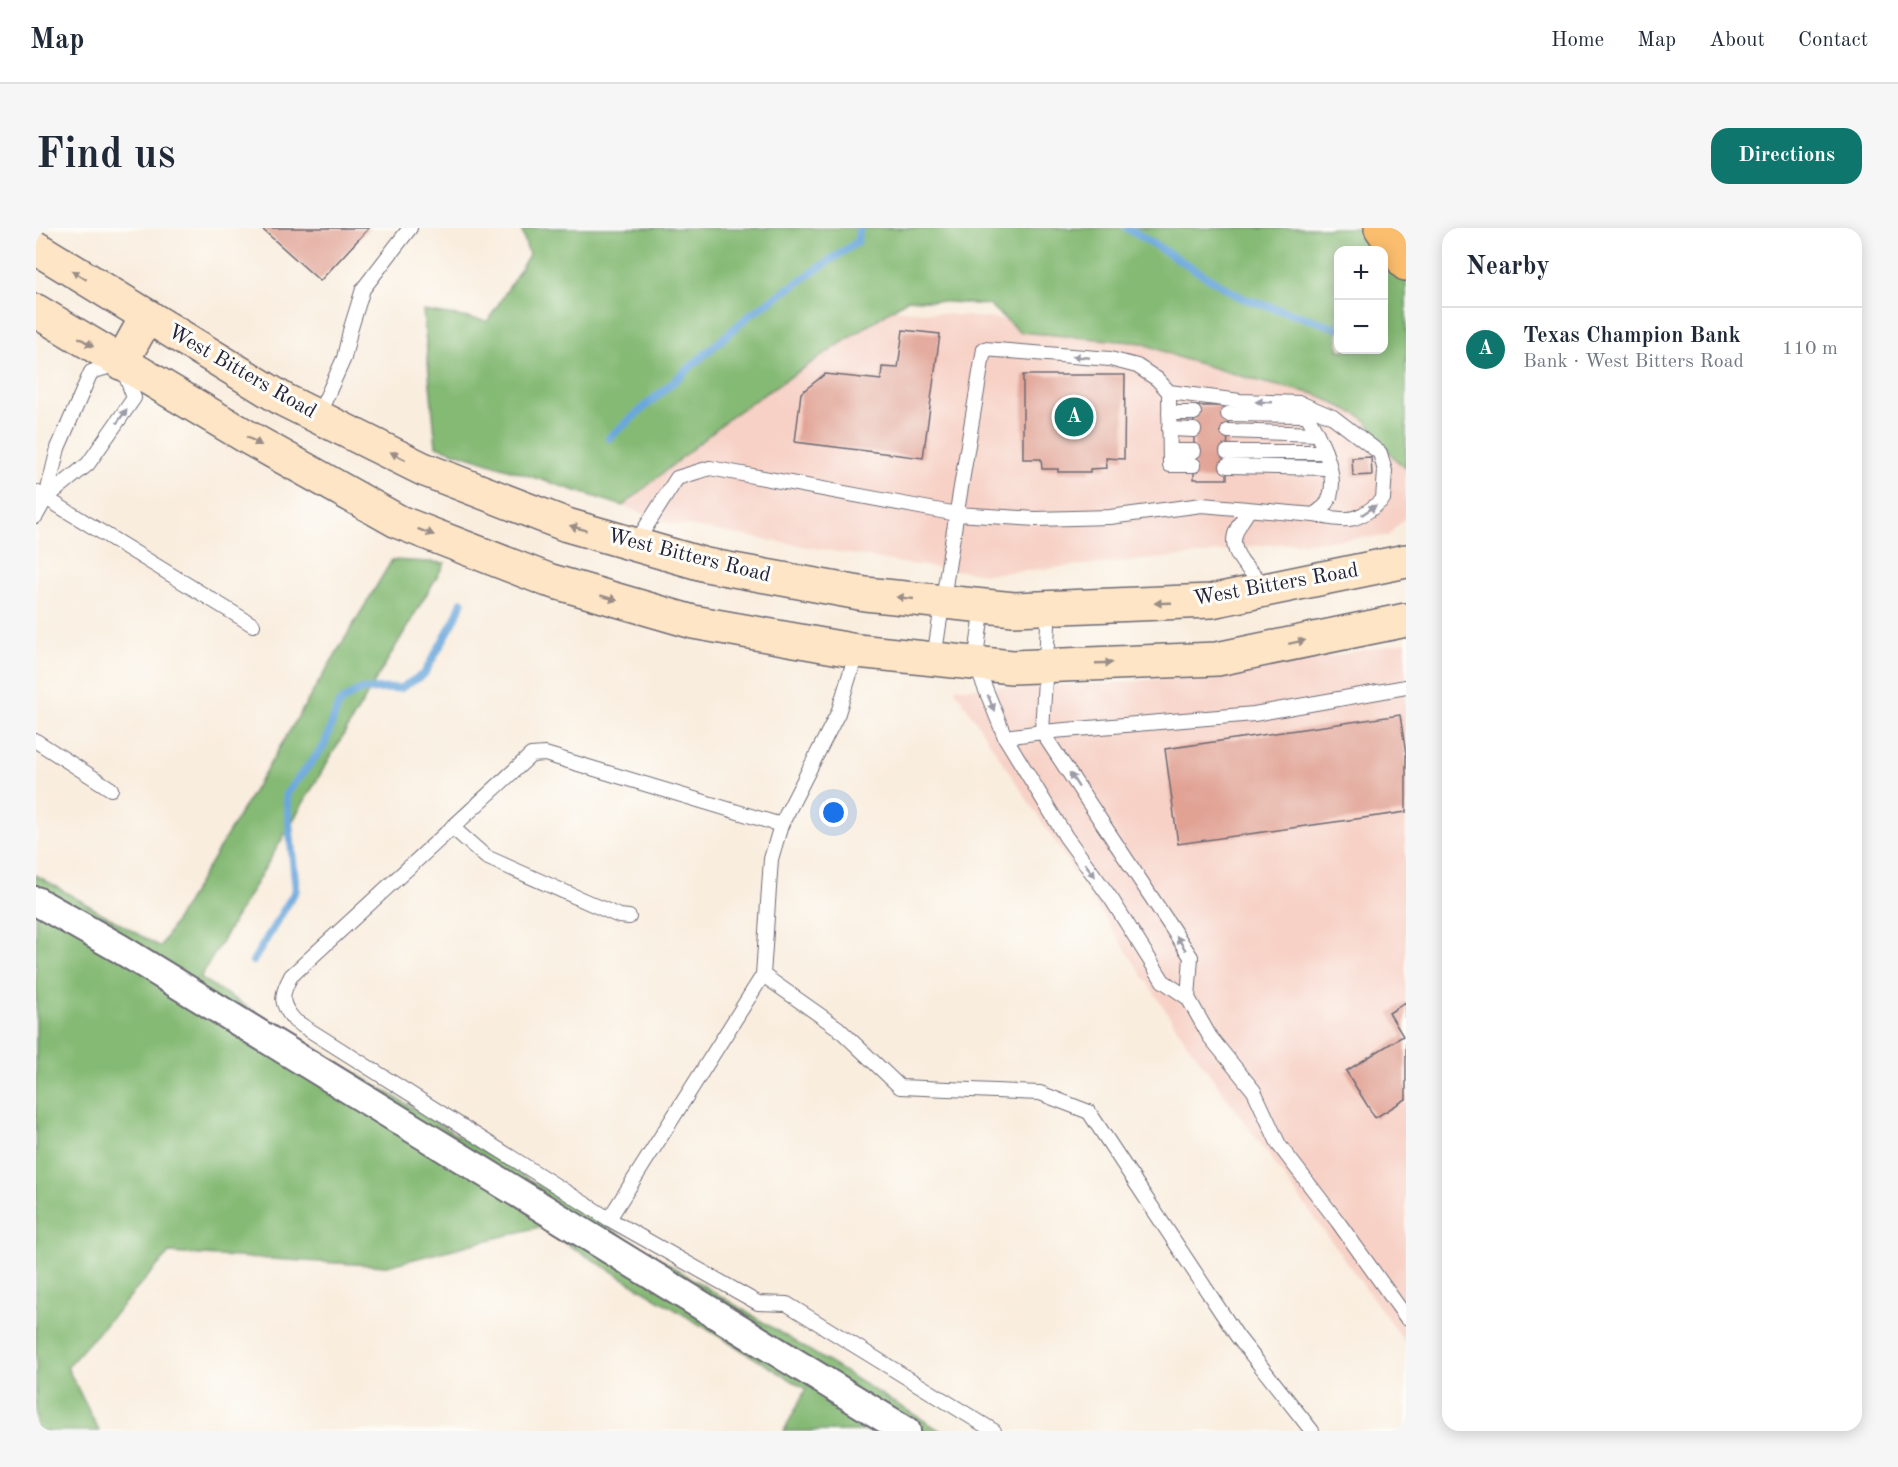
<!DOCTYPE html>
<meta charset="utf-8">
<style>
body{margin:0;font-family:"Old Standard TT",serif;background:#f6f6f7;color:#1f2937}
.controls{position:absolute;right:18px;top:18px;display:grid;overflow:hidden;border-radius:12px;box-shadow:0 3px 15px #0003}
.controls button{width:54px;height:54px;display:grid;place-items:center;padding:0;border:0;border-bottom:2px solid #e0e1e3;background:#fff;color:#1f2937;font:30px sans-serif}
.you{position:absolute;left:798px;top:585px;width:21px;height:21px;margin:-15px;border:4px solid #fff;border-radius:50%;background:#1a73e8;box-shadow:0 0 0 9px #1a73e833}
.badge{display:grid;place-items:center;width:39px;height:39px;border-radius:50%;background:#0f766e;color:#fff;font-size:20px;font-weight:700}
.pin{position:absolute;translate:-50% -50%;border:3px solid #fff;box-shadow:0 2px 6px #0006}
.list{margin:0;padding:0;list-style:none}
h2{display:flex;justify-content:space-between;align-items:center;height:78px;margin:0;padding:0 24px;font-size:26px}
h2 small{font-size:20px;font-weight:400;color:#747a83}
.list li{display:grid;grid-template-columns:39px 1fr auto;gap:18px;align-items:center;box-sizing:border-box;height:84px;padding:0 24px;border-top:2px solid #e0e1e3}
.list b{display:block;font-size:22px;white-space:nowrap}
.list p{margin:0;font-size:20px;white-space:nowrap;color:#747a83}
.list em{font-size:20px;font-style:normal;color:#747a83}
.map{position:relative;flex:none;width:1370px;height:1203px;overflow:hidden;border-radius:18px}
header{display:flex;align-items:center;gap:36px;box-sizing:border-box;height:84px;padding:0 30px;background:#fff;border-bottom:2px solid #e0e1e3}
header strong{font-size:28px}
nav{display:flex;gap:33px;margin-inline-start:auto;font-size:21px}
.intro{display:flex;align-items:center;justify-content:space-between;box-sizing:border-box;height:144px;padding:0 36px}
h1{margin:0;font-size:42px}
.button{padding:15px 27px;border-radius:18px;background:#0f766e;color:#fff;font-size:21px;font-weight:700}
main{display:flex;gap:36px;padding:0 36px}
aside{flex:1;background:#fff;border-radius:18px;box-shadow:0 3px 15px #0003}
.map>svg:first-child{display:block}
.built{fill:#f7d1c6}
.forest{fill:#85ba75;stroke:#546e58;stroke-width:1.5;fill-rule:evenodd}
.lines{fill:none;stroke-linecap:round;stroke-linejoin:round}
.stream{stroke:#6aa7dc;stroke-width:8}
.building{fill:#e1a294}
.service-casing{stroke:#6d6974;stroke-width:16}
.minor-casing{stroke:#6d6974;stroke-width:32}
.secondary-casing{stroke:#6d6974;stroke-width:36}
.primary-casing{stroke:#6d6974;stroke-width:36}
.service{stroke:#fff;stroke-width:14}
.minor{stroke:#fff;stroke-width:28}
.secondary{stroke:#fde5c5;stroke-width:33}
.primary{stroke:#fbbe6e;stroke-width:33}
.oneway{fill:#9a8d87}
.oneway2{fill:#9c9ca7}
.labels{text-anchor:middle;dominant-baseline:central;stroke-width:6;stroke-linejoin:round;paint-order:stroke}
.street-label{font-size:21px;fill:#22223b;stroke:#fdfcf7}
</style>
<header>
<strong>Map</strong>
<nav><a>Home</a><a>Map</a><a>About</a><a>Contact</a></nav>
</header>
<div class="intro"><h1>Find us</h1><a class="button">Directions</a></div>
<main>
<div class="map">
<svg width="1370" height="1203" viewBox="0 0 1370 1203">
<rect width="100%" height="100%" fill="#fdfcf7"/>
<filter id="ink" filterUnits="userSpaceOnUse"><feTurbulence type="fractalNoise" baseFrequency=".0167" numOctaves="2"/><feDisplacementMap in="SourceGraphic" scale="12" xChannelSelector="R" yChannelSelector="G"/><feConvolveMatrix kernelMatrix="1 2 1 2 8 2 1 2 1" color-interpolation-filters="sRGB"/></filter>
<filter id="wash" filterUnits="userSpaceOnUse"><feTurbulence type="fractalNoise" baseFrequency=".008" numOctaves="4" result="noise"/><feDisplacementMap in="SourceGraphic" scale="24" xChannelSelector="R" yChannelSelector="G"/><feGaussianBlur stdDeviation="1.35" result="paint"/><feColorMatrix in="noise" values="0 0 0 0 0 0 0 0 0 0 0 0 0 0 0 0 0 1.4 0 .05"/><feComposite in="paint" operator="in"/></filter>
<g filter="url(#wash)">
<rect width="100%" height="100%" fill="#f9edde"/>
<g class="built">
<polygon points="806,76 1114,106 1358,183 1370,208 1370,288 1352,308 1217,318 1164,327 950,346 872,336 634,295 587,278"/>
<polygon points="1370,414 1370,1116 1151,815 918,460 1080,455 1234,440"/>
</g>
<g class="forest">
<path d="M485,0H1370V240L1359,231L1328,190L1279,166L1229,155L1144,130L1106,115L984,104L953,77L872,71L698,186L587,278L400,218L387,83L452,93L493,27ZM1302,22H1348V122H1302Z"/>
<polygon points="356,332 409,335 164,750 905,1203 748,1203 770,1161 503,999 351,1038 133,1025 31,1139 63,1203 0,1203 0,647 124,719"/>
</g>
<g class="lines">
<g class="stream">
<polyline points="1091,0 1206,70 1302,100"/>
<polyline points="573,210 715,86 821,14 824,0"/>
<polyline points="217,733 260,662 250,566 288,518 303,475 323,462 365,460 388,446 419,391 426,374"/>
</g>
</g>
<g id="blocks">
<g class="building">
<polygon points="225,0 333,0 284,53"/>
<polygon points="867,102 904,106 887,230 759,214 765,165 789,146 845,152 846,139 862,140"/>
<polygon points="987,147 1089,147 1088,231 1070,230 1071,240 1054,241 1054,244 1022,244 1022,241 1006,241 1005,231 987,231"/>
<polygon points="1158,178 1192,178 1191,251 1158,251"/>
<polygon points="1335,229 1336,247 1317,248 1316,230"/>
<polygon points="1364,487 1370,526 1370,584 1142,616 1129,521"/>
<polygon points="1370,774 1370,871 1339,890 1310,843 1367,808 1353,785"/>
</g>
</g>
</g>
<g filter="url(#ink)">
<use href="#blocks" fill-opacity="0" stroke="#6d6974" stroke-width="1.5"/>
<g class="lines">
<defs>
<g id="service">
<polyline points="1133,164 1134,237 1158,237"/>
<path d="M1264,175L1297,189L1344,225L1349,243L1347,271C1320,296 1312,293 1278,287"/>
<polyline points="1133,185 1158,185"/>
<polyline points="1192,186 1271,187"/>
<polyline points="282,188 308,130 314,103 327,61 374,0"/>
<polyline points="1133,201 1158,202"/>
<polyline points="1192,203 1281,206"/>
<polyline points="1134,223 1158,223"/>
<polyline points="1191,224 1289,224"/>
<polyline points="1191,238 1293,240"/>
<polyline points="0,264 217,397"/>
<path d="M1213,282C1207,291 1198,302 1198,313C1198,332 1220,348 1232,360"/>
<polyline points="0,288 10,270 22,220 55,144 85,135 98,170 52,236 10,270"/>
<path d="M599,316L641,250L674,240L921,286L1000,291L1074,289L1166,277L1278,287C1281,284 1286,281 1289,278C1310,251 1278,199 1264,175L1204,173L1133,164L1121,151L1101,138L1074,131L948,121C931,224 913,327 898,431"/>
<polyline points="947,378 939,435 969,509 1030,609 1076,672 1127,753 1152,770 1174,809 1218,863 1243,917 1302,994 1370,1089"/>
<polyline points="1013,379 1006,504 1155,729 1152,770"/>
<polyline points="969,509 1006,504 1218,486 1370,459"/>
<polyline points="0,513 75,561"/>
<path d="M745,597L509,526L495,527L255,748C244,768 244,776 259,793L573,991L722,1075L751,1076L958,1203"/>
<polyline points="416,599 450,629 583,688 593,689"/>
<polyline points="727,747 802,800 864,859 1004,865 1053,884 1201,1108 1276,1203"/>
<polyline points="573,991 727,747 735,631 745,597 802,485 821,423"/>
</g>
<polyline id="minor" points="0,673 83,720 870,1203"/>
<g id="secondary">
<polyline points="0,20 248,172 387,241 531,297 670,337 829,366 978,381 1175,373 1370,333"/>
<polyline points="0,83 213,210 363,294 512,352 657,394 821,423 976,439 1181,431 1370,392"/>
<polyline points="85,135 111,88"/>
</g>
<polyline id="primary" points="1345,0 1370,36"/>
</defs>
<use href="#service" class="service-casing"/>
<use href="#minor" class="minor-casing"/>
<use href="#secondary" class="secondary-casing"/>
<use href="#primary" class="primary-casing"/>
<use href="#service" class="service"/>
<use href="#minor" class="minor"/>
<use href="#secondary" class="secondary"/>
<use href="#primary" class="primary"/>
</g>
<defs><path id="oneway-solid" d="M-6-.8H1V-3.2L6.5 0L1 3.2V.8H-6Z" transform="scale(1.5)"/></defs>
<g class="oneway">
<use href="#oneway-solid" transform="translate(43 47) rotate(-148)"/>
<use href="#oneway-solid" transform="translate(50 114) rotate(32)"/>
<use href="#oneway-solid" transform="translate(218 213) rotate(30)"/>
<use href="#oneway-solid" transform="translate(362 228) rotate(-153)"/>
<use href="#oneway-solid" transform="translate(542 300) rotate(-164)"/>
<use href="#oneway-solid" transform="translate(390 304) rotate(21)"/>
<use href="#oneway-solid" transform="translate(573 370) rotate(16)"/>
<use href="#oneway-solid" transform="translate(869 370) rotate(-174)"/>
<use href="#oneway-solid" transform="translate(1127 375) rotate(178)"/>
<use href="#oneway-solid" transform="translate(1261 414) rotate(-12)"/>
<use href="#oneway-solid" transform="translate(1068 435) rotate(-2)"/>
</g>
<g class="oneway2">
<use href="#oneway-solid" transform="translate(1045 129) rotate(-175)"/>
<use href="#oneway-solid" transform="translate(1228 174) rotate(-178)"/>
<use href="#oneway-solid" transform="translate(86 188) rotate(-55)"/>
<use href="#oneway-solid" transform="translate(1333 282) rotate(-34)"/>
<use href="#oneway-solid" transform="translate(955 475) rotate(68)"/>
<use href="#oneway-solid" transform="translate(1038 552) rotate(-123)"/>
<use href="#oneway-solid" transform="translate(1054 642) rotate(53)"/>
<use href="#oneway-solid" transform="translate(1145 715) rotate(-123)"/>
</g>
</g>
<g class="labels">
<g class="street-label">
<text transform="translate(206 144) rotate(30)">West Bitters Road</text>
<text transform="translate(653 328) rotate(14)">West Bitters Road</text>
<text transform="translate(1240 357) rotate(-10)">West Bitters Road</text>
</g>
</g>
</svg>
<div class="controls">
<button>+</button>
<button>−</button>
</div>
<div class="you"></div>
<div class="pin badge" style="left:1038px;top:189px">A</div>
</div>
<aside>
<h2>Nearby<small></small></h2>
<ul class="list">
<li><span class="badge">A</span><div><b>Texas Champion Bank</b><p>Bank · West Bitters Road</p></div><em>110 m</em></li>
</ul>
</aside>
</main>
